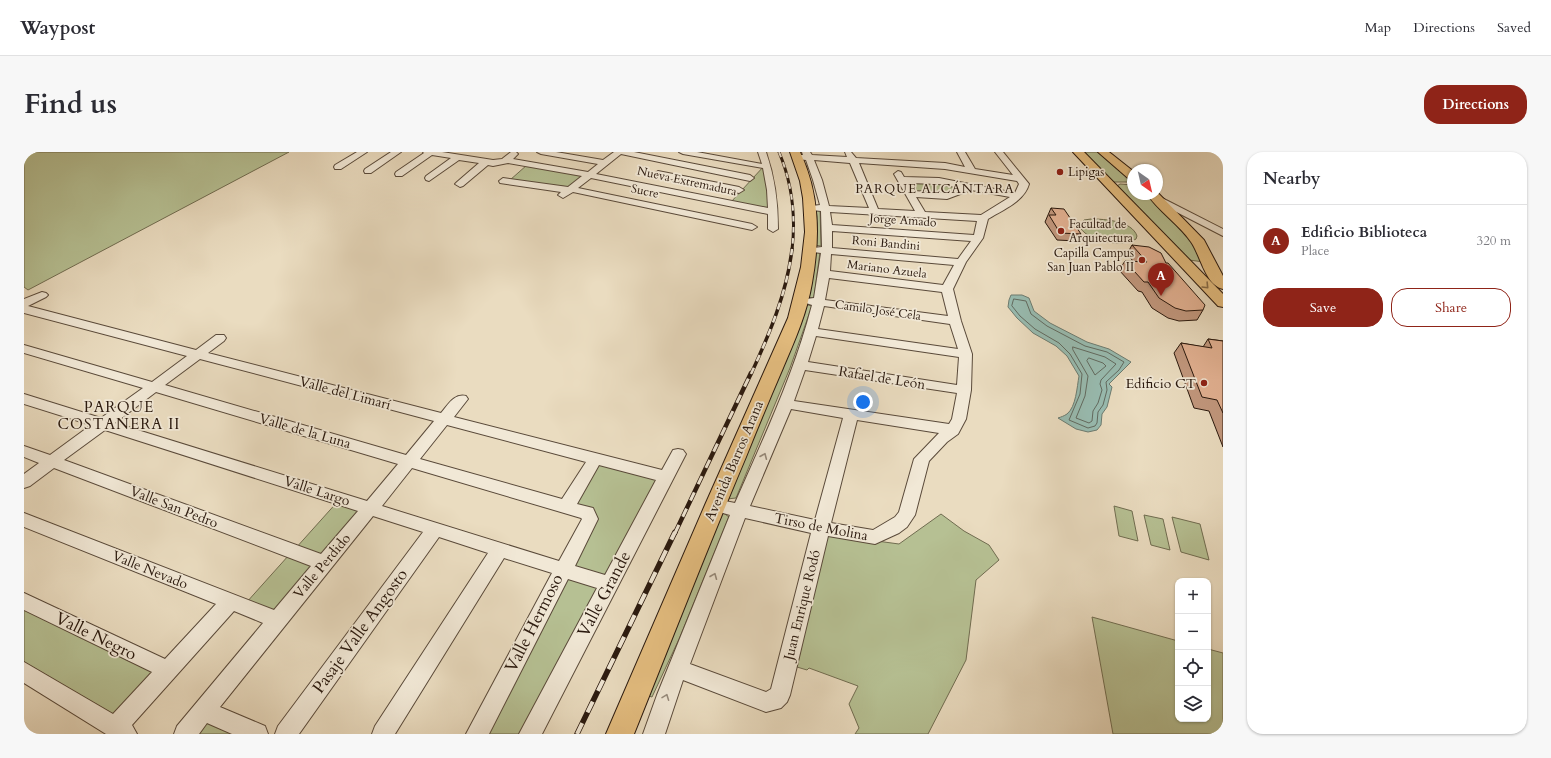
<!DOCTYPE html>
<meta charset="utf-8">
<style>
body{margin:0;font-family:Cardo,serif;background:#f7f7f7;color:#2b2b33}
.controls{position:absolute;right:12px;bottom:12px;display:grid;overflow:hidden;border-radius:8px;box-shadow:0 1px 3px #0004}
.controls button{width:36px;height:36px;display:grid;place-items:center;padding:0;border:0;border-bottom:1px solid #e1e1e2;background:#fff;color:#2b2b33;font:20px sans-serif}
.compass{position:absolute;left:1103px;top:12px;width:36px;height:36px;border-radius:50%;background:#fff;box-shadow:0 1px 3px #0004;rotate:146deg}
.you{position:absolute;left:839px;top:250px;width:14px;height:14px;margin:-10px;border:3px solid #fff;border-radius:50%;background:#1a73e8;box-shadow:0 0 0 6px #1a73e833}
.badge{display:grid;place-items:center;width:26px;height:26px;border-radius:50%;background:#8f2418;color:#fff;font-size:13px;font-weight:700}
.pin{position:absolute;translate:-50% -33px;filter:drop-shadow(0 1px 2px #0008)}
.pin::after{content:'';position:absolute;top:21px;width:14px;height:12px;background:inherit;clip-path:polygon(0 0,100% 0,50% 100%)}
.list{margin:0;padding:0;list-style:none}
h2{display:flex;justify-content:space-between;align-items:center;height:52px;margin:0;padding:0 16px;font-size:17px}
h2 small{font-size:13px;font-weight:400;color:#7c7c81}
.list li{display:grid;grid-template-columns:26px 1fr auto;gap:12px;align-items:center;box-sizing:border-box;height:72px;padding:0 16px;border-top:1px solid #e1e1e2}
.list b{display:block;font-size:15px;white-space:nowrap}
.list p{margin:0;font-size:13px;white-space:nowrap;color:#7c7c81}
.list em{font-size:13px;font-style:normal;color:#7c7c81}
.actions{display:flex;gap:8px;padding:12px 16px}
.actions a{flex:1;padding:9px 0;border:1px solid #8f2418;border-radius:16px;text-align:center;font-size:14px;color:#8f2418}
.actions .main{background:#8f2418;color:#fff}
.icon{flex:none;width:22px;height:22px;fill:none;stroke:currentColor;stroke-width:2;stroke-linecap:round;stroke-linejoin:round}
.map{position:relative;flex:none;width:1199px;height:582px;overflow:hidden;border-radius:16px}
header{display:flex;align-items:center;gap:24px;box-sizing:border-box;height:56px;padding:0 20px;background:#fff;border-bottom:1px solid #e1e1e2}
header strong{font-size:19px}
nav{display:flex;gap:22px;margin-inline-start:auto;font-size:14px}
.intro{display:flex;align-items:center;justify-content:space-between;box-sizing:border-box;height:96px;padding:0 24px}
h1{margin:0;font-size:28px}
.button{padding:10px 18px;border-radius:16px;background:#8f2418;color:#fff;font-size:14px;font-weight:700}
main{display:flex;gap:24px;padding:0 24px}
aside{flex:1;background:#fff;border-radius:16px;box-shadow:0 1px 3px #0004}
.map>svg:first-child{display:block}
.green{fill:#b6c093;stroke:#706c50}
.water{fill:#98bcb1;stroke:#6c7b70}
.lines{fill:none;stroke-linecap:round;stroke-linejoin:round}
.shore{stroke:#616a60;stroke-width:1}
.minor-casing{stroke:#5a4a3a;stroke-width:2}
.major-casing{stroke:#2a190e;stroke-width:2}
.minor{fill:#f1e8d6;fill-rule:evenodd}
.major{fill:#e5be80;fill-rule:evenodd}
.rail-far3-casing{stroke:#2a190e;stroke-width:3}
.rail-far2-casing{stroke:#2a190e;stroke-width:3.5}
.rail-far1-casing{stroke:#2a190e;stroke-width:4.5}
.rail-casing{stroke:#2a190e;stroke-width:5.5}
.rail-far3{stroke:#f1e8d6;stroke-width:2;stroke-dasharray:5.5;stroke-linecap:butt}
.rail-far2{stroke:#f1e8d6;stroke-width:2.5;stroke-dasharray:7;stroke-linecap:butt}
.rail-far1{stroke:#f1e8d6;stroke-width:3;stroke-dasharray:9;stroke-linecap:butt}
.rail{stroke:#f1e8d6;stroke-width:4;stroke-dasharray:12;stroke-linecap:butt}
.wall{fill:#c2987e;stroke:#2a190e}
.building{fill:#e2b192;stroke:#2a190e}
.oneway{stroke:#886c47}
.oneway2{stroke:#978b7c}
.poi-dot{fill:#8f2418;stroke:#f1e8d6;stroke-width:1.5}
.labels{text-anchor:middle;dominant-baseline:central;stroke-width:3.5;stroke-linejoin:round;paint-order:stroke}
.far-poi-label{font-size:12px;fill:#2a190e;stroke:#f1e8d6;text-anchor:start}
.far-street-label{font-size:12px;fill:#2a190e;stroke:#f1e8d6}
.far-neighbourhood-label{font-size:13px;letter-spacing:1px;fill:#2a190e;stroke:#f1e8d6}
.street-label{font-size:14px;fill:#2a190e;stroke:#f1e8d6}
.poi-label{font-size:14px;fill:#2a190e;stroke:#f1e8d6;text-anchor:end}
.neighbourhood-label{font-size:15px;letter-spacing:1px;fill:#2a190e;stroke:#f1e8d6}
.near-street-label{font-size:17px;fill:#2a190e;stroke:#f1e8d6}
</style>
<header>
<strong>Waypost</strong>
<nav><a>Map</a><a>Directions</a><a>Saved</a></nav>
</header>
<div class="intro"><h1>Find us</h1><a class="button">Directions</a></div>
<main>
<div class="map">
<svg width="1199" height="582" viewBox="0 0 1199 582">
<rect width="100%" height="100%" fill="#eadcc0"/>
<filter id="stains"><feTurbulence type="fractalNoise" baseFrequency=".005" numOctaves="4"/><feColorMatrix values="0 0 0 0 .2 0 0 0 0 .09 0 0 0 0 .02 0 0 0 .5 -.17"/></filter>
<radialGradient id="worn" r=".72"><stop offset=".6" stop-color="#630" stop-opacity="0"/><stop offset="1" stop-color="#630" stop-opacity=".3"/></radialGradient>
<g class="green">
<polygon points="0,0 265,0 4,138 0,135"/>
<polygon points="1057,0 1077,0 1109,26 1109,30 1085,30"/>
<polygon points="503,13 559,23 560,25 545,35 486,28"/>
<polygon points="740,14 747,58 707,50"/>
<polygon points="882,30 916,31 939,35 924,41 891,41"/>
<polygon points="1096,32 1109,33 1109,42 1124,42 1164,82 1180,110 1165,108 1158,101 1093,34"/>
<polygon points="790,57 796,57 797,94 790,93"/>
<path d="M1067,67C1081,67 1108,69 1113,84L1112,87C1099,96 1060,89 1055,73L1060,68Z"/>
<polygon points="787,100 796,100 790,146 781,145"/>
<polygon points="780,152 788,154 766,216 712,346 703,347"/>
<polygon points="574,306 639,324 584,425 545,412 570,367 548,351"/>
<polygon points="315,348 341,357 299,407 271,397"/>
<polygon points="1090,354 1108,359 1114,389 1095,384"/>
<polygon points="698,360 705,365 656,485 628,545 618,542"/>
<polygon points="917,362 940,379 965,393 975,408 952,428 942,508 904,582 831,582 835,576 825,552 834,534 785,516 783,518 773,515 801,382 875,392"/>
<polygon points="1120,363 1139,367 1146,398 1127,393"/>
<polygon points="1148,365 1176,372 1185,408 1157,400"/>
<polygon points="265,403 294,414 252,463 222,451"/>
<polygon points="542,418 582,431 502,582 460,582"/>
<polygon points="0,453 137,520 96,566 0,510"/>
<polygon points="1068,465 1154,489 1154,567 1184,567 1184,497 1199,501 1199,582 1089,582"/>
<polygon points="179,565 218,582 165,582"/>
</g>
<path class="water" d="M987,143H998L1005,146L1010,159L1026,171L1063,190L1085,197L1107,210L1085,232L1088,235L1083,255L1078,262L1077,273L1073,278L1064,280L1052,277L1034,266C1037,265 1040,264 1043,262C1052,255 1053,235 1055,224L1043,204L1032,194L1009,181L993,166L984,155L985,148Z"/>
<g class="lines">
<g class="shore">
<polygon points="990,147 1002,149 1007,162 1023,174 1061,194 1083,200 1100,210 1095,218 1082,230 1083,238 1079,253 1074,260 1073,271 1071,274 1064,276 1045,268 1056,242 1058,222 1046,202 1035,191 1011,177 996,164 988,154"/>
<polygon points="1049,195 1081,205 1092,212 1077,228 1076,232 1078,238 1074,251 1069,259 1068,269 1065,271 1052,266 1061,244 1064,224 1049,198"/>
<polygon points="1065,206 1079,211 1082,214 1071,223 1063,209"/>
</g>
<defs>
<g id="minor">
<polygon points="333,0 343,0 317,17 311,17 310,15 311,13"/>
<polygon points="367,0 377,0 347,21 341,21 340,19 341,17"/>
<path d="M399,0H418L469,8L478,7L487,0H492L494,2L489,7L564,20L574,12L517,2L513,0H532L579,8L590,0H610L726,23L730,26L726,29L597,2L572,22L744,56L743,38L739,16L659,2L655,0H673L738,12L734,0H742C751,26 754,50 754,77L749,80L744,77V62L567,26L554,36L728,72L733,75L728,78L549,40L539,46L534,43L537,40L476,31L475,29L479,26L544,35L558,24L484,11L469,14L464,13L439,34L436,35L431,32L433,30L455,11L435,8L405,29L402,28L401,26L402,24L427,6L408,3L378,24H372L371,22L372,20L400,1Z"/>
<path d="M778,0H786L788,3L823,5L821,0H827L832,6L921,11L941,15L933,0H941L951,17L989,23L971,0H979L1005,32C1000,50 978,58 964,67L959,86L942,110L929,137L937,169L948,202L947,238L942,267L934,282L923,290L905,309L891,363L883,375L875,381L851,392L804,384L766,543L763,550L757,556L742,560L659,528L641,582H619L633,543L706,363L685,357L683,353L685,349L691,347L711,351C740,285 770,222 788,153L782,151L780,149L782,147L790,146L797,101L789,100L788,98L789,96L798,95L797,59L788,58L786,56L788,54L796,53L789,28L782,8L773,7L772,5L773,3H779ZM790,8L826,11L845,56L805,54L798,28ZM835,11L921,17L993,29L995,32L991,41L915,26L880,25L877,20L874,19L870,22L891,59L854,57ZM884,31L915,32L936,36L922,41L889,39ZM947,38L986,45L957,63L901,60L892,45L923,47ZM806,60L953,69L950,83L808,73ZM808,79L947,89L934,107L808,96ZM807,102L930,113L919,133L806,119ZM805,126L918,140L924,164L801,148ZM800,154L926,172L934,197L794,177ZM792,184L935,205L933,233L784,210ZM781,218L933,241L928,267L925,272L770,249ZM767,257L819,266L791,368L726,354ZM833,268L915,281L890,307L875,360L871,365L849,378L807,371ZM721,366L787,381L747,537L742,540L666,512Z"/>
<polygon points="634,19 715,35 720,38 715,41 631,24 630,22"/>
<polygon points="1138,46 1199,77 1199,84 1135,51 1133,49"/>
<path d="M18,140L22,141L24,143L22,145L4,154L172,198L192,183H200L202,186L200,189L184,201L417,261C424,253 430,241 442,244L444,247L430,265L638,318L649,298L654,297L659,298L662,302L518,582H495L573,436L544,427L465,582H442L528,421L480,406L371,582H348L351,574L464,401L415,385L275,582H251L254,574L399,380L349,364L196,555L241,574L244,582H208L183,571L175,582H150L153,574L239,471L210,459L108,573L113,582H82L0,531V510L89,562L128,520L0,458V441L141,507L192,452L0,375V361L250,458L287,414L30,316L6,334L0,336V322L15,311L0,305V294L26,303L67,273L0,252V242L77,266L119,236L0,201V193L128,230L163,204L0,161V147ZM176,207L410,269L382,303L141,233ZM132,240L374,312L343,349L91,271ZM423,273L562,310L538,347L396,307ZM81,278L334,359L297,402L40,308ZM575,313L632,328L581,423L551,414L574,367L569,356L553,352ZM388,316L557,366L558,367L535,409L358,354Z"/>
</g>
<g id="major">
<path d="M766,0H776C796,42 796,86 788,131C783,161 771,188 759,216C746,246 734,275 722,305C683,397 647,490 610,582H582L681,353L764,166L777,115L781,80L779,46L776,29Z"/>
<polygon points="1049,0 1060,0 1199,142 1199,155 1194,154"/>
<polygon points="1074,0 1085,0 1109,19 1109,28 1105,27"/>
<path d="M1133,40L1180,88L1199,124V137C1181,133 1177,104 1167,90C1155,72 1135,60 1123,42H1133Z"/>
</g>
</defs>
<use href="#minor" class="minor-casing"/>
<use href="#major" class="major-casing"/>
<use href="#minor" class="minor"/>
<use href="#major" class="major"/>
<defs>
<path id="rail-far3" d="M755,0C768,31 772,64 768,98"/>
<path id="rail-far2" d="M727,222C745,183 763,141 768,97"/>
<polyline id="rail-far1" points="651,381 727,221"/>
<polyline id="rail" points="553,582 651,380"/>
</defs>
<use href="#rail-far3" class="rail-far3-casing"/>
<use href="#rail-far2" class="rail-far2-casing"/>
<use href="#rail-far1" class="rail-far1-casing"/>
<use href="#rail" class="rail-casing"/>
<use href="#rail-far3" class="rail-far3"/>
<use href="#rail-far2" class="rail-far2"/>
<use href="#rail-far1" class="rail-far1"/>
<use href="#rail" class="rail"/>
</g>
<g class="wall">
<polygon points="1027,56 1057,82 1053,89 1033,88 1021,70"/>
<polygon points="1108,93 1142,111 1179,158 1173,168 1155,169 1144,166 1128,156 1118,140 1114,139 1095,118 1101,109 1109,109 1103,102"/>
<polygon points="1184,187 1199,189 1199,295 1185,259 1170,256 1150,201 1157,191 1179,195"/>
</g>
<g class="building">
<polygon points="1027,56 1040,57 1057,82 1036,81 1025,63 1032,63"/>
<polygon points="1108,93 1125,95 1137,101 1142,111 1144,111 1181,153 1179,158 1162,159 1151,156 1135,146 1124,130 1120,130 1101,109 1123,110"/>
<polygon points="1184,187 1199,189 1199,261 1193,248 1178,245 1157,191 1188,196"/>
</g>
<defs><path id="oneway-chevron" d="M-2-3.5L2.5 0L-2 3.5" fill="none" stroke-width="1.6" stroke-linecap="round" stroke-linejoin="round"/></defs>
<use class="oneway" href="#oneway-chevron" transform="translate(1182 134) rotate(46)"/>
<g class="oneway2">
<use href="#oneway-chevron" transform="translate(740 304) rotate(-67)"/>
<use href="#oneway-chevron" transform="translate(690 424) rotate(-68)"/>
<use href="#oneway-chevron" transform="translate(642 545) rotate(-69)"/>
</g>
<g class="poi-dot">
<circle cx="1036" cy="20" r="4"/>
<circle cx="1037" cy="79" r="4"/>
<circle cx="1118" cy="108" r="4"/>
<circle cx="1180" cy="231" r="4"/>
</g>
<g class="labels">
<g class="far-poi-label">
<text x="1044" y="20">Lipigas</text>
<text x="1045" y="72">Facultad de<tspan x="1045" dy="14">Arquitectura</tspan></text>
<text x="1110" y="101" text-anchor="end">Capilla Campus<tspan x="1110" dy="14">San Juan Pablo II</tspan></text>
</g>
<g class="far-street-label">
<text transform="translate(663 29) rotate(12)">Nueva Extremadura</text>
<text transform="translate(621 39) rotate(12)">Sucre</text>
<text transform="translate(879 68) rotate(4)">Jorge Amado</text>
<text transform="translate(862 91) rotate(5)">Roni Bandini</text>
<text transform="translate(863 117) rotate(7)">Mariano Azuela</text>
<text transform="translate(854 158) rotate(8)">Camilo José Cela</text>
</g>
<g class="far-neighbourhood-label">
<text x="911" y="37">PARQUE ALCÁNTARA</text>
</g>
<g class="street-label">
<text transform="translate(858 226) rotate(9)">Rafael de León</text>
<text transform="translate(321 241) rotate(15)">Valle del Limarí</text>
<text transform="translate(281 279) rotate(16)">Valle de la Luna</text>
<text transform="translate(710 309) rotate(-67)">Avenida Barros Arana</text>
<text transform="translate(293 339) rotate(18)">Valle Largo</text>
<text transform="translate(150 355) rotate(21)">Valle San Pedro</text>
<text transform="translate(797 375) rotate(11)">Tirso de Molina</text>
<text transform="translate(298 414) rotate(-50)">Valle Perdido</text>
<text transform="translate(126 418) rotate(22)">Valle Nevado</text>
<text transform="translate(778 453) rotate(-76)">Juan Enrique Rodó</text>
</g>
<g class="poi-label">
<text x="1172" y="231">Edificio CT</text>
</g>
<g class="neighbourhood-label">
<text x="95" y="255">PARQUE<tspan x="95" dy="17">COSTANERA II</tspan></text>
</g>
<g class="near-street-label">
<text transform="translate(580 442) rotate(-62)">Valle Grande</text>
<text transform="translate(510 471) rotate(-63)">Valle Hermoso</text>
<text transform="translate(336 479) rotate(-54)">Pasaje Valle Angosto</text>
<text transform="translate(72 484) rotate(26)">Valle Negro</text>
</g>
</g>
<rect width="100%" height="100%" filter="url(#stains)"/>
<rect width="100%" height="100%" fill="url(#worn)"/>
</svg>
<div class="controls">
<button>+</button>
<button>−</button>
<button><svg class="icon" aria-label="locate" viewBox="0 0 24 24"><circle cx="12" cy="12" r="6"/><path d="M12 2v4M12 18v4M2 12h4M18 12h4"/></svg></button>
<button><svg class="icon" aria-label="layers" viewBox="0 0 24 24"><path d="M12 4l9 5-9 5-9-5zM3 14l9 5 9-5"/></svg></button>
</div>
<svg class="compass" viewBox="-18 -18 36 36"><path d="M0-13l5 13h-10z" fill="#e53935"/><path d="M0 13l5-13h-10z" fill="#7c7c81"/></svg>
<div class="you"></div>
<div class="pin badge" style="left:1137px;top:144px">A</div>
</div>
<aside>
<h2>Nearby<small></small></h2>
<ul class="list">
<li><span class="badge">A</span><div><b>Edificio Biblioteca</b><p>Place</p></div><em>320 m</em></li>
</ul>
<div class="actions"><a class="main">Save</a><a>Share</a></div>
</aside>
</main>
